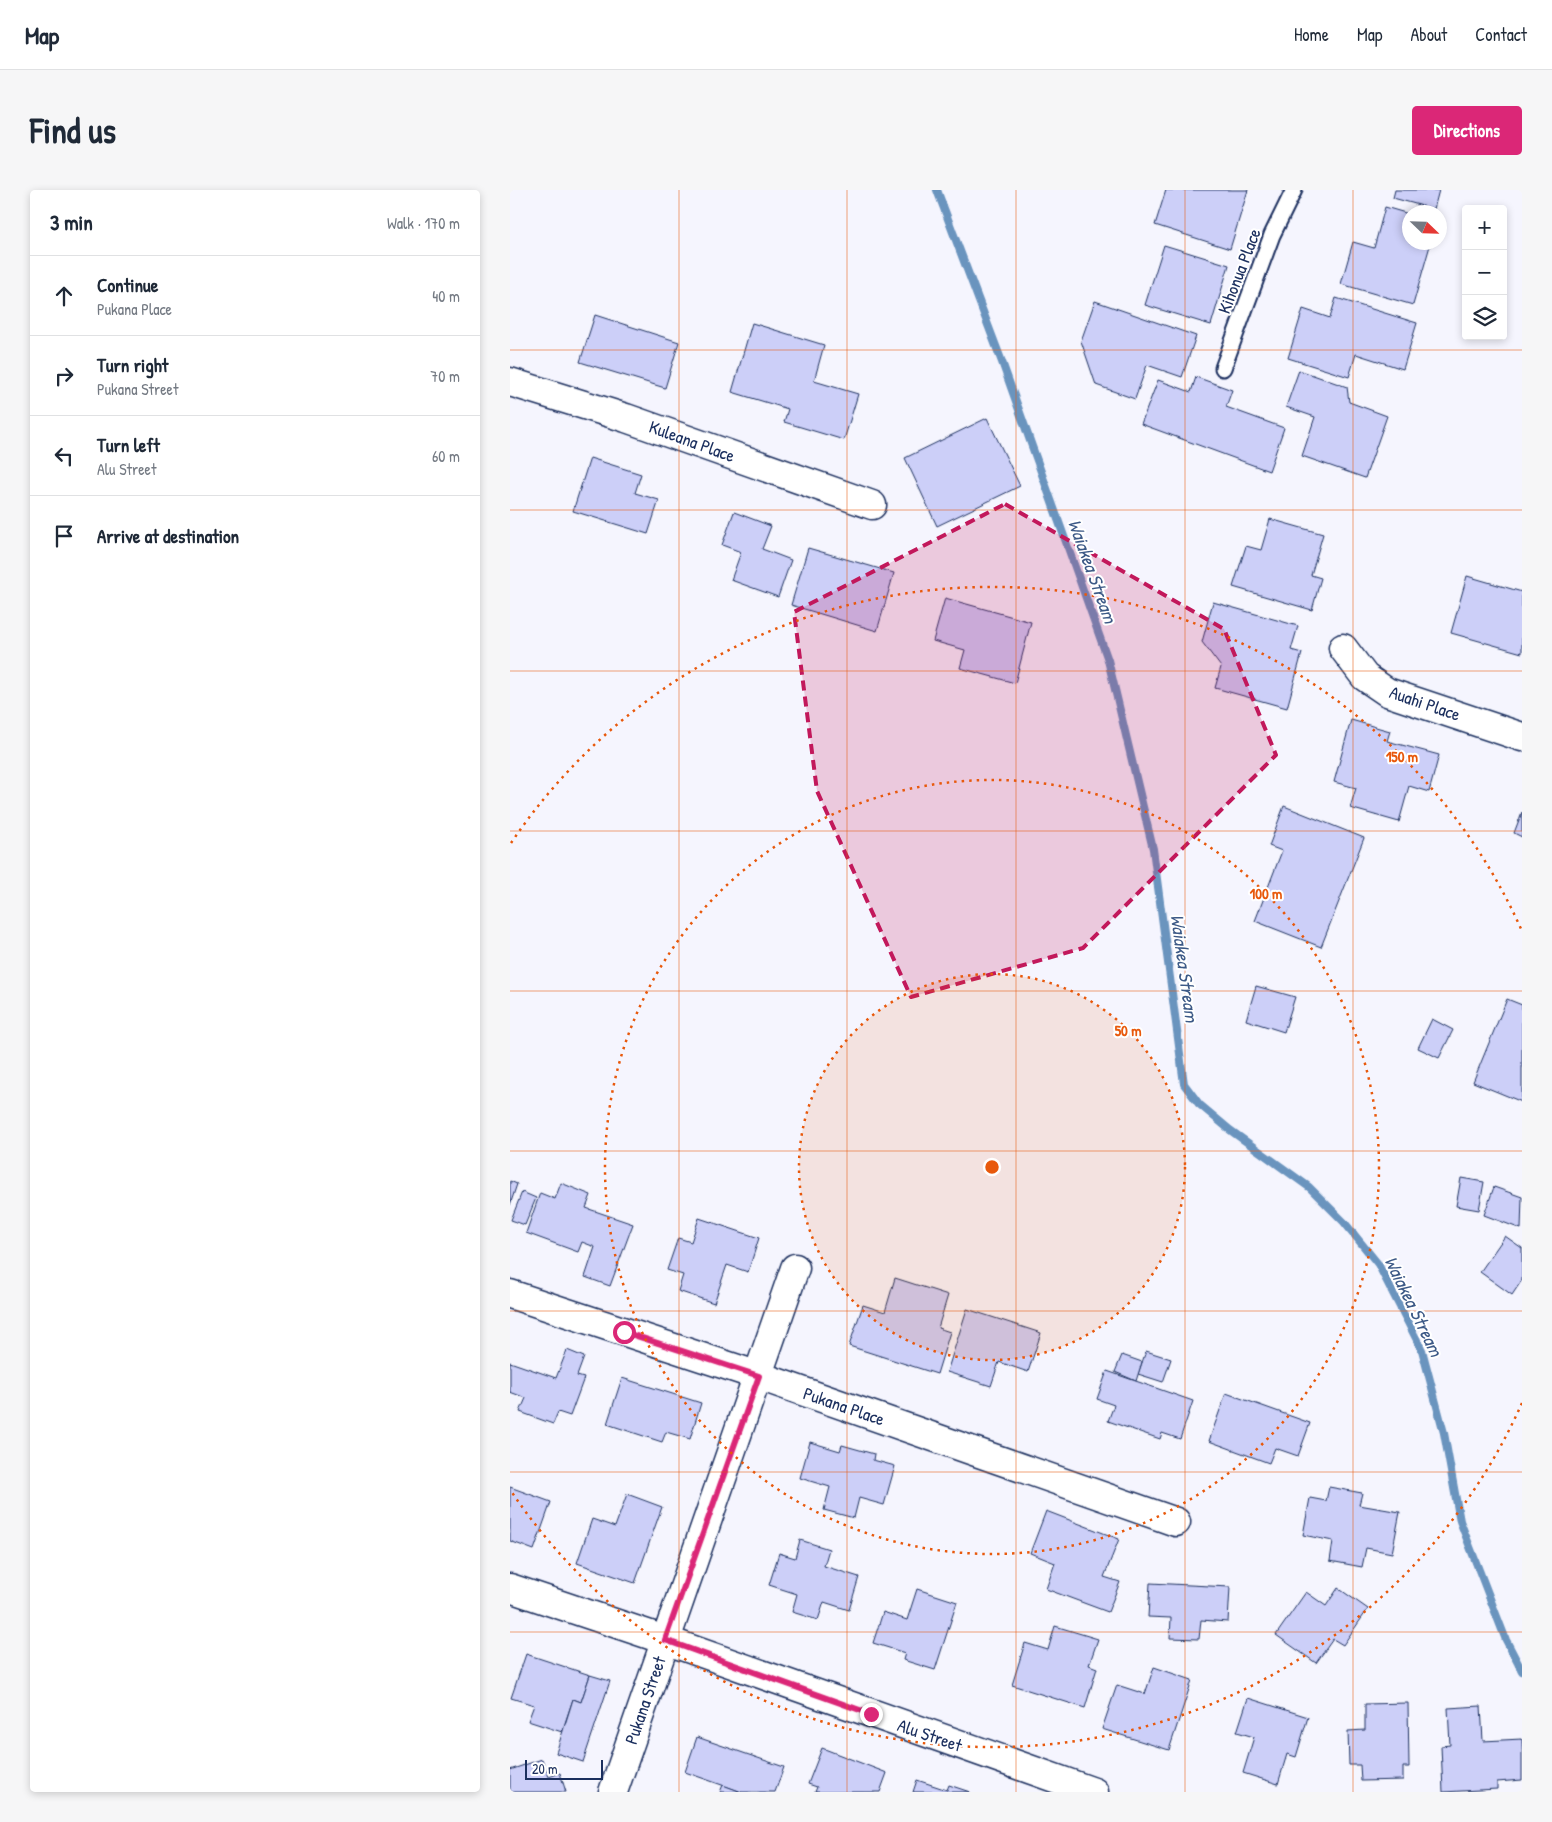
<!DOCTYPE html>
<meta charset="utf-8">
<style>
body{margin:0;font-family:"Patrick Hand",sans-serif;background:#f6f6f7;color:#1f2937}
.controls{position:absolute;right:15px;top:15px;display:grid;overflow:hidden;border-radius:5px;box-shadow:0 2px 8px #0003}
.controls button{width:45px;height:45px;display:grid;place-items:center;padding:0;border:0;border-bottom:1px solid #e0e1e3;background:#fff;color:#1f2937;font:25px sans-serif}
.compass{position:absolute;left:892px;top:15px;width:45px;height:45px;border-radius:50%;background:#fff;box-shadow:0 2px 8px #0003;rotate:113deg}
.scale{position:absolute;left:15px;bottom:12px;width:78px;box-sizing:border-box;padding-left:5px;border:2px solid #1b2f5e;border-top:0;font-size:14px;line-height:18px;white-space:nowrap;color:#1b2f5e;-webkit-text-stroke:4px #fff;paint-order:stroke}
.stop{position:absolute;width:15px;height:15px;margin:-11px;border:4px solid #db2777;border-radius:50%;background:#fff}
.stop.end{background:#db2777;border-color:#fff;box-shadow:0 1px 5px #0008}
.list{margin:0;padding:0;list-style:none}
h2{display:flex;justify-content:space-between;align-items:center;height:65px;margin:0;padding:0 20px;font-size:21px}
h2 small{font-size:16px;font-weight:400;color:#747a83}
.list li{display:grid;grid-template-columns:32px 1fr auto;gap:15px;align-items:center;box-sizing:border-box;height:80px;padding:0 20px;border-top:1px solid #e0e1e3}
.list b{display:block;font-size:19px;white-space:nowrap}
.list p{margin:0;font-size:16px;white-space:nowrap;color:#747a83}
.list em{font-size:16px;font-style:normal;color:#747a83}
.icon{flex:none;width:28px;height:28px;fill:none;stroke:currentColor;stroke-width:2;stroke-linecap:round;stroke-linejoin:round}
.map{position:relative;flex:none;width:1012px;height:1602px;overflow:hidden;border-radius:5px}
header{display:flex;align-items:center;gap:30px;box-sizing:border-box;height:70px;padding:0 25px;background:#fff;border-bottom:1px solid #e0e1e3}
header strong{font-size:24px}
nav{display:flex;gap:28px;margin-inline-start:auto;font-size:18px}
.intro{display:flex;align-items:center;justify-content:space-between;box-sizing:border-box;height:120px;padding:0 30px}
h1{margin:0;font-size:35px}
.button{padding:12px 22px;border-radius:5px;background:#db2777;color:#fff;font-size:18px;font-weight:700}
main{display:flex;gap:30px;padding:0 30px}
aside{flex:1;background:#fff;border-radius:5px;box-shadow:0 2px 8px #0003}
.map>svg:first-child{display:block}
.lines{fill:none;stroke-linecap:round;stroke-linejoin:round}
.stream{stroke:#6a94be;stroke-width:8}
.building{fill:#cccff8;stroke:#1b2f5e}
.lane-casing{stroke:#1b2f5e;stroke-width:19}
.street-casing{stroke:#1b2f5e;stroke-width:31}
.lane{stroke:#fff;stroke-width:15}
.street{stroke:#fff;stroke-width:28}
.route{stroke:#db2777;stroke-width:6}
.marked{fill:#c2185b;fill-opacity:0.2;stroke:#c2185b;stroke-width:4;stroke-dasharray:10 6;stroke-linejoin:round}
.grid{fill:none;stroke:#e8590c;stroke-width:1;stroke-opacity:0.55}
.ring{fill:none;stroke:#e8590c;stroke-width:2.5;stroke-dasharray:2.5 5}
.labels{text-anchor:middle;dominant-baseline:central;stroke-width:4;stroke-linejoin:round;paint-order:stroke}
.street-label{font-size:18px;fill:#1b2f5e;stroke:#fff}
.water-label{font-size:19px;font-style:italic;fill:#3c5986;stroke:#fff}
.centre{fill:#e8590c;stroke:#fff;stroke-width:2.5}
.ring-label{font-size:15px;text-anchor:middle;font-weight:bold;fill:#e8590c;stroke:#fff;stroke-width:4;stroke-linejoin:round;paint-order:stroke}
</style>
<header>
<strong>Map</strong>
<nav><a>Home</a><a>Map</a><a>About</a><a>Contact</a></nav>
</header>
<div class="intro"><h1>Find us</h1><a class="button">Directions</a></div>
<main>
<aside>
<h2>3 min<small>Walk · 170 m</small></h2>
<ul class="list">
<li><svg class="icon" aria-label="ahead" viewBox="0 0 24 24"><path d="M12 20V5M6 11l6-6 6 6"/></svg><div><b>Continue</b><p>Pukana Place</p></div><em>40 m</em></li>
<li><svg class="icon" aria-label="right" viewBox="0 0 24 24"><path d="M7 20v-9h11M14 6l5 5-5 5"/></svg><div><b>Turn right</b><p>Pukana Street</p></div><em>70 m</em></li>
<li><svg class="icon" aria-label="left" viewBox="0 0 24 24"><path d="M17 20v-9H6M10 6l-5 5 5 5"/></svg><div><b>Turn left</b><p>Alu Street</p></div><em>60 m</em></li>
<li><svg class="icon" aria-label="arrive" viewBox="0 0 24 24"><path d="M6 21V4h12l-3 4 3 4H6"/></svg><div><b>Arrive at destination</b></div></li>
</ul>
</aside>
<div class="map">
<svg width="1012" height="1602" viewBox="0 0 1012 1602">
<rect width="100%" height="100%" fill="#f5f5fe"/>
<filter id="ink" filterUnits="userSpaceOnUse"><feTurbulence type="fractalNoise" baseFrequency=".02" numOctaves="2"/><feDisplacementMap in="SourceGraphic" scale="10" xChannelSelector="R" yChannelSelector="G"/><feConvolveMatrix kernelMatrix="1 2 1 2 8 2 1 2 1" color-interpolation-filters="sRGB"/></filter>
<g filter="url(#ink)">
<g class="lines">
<polyline class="stream" points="427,0 492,172 598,470 643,659 674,894 689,914 720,940 799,997 834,1032 868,1074 912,1160 934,1243 950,1331 996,1450 1012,1481"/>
</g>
<g class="building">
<polygon points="656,0 738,0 720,59 645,35"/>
<polygon points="885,0 929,0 924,19 883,8"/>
<polygon points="875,17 899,24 899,52 921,52 903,115 831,94 843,52 864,58"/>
<polygon points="654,55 719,75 701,135 635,115"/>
<polygon points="826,108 907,133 893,179 846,164 839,187 778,168 793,119 820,128"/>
<polygon points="585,111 686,146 672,187 637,175 625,209 586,195 571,151"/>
<polygon points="85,125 169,152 155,198 70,172"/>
<polygon points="242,133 314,155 304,191 348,204 334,250 274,232 278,219 222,202"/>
<polygon points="789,180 837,197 839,212 877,226 855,288 792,266 805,227 776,217"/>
<polygon points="686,187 722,200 716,217 774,238 759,281 631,234 648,190 681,202"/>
<polygon points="477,228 510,296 427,336 395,268"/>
<polygon points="80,268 131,284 125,303 149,310 138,344 63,321"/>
<polygon points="224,322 261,336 252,359 281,370 268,407 221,390 231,362 212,355"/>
<polygon points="760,329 813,344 801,385 811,388 802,420 723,397 736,356 751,360"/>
<polygon points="298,358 384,383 367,441 281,415"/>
<polygon points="957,386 1012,402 1012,463 941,443"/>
<polygon points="435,408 521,432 505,493 450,478 455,460 423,451"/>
<polygon points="703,412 788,436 781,460 792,463 777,518 705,498 711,477 692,452"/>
<polygon points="841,530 880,541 877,551 929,565 919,602 899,596 889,632 840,618 846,598 824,592"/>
<polygon points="774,616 854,648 811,757 745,731 772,661 759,656"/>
<polygon points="1012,622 1012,647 1004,643"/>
<polygon points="746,796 785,807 774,842 736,830"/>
<polygon points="997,809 1012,815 1012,912 963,892"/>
<polygon points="922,829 943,840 929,868 908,858"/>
<polygon points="951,988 974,992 969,1020 946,1016"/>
<polygon points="0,991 7,994 0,1015"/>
<polygon points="51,993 81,1005 76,1018 123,1034 100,1096 75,1087 85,1057 72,1052 68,1062 16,1043 30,1003 45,1009"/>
<polygon points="984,997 1012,1007 1011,1039 974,1025"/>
<polygon points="12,1002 26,1008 15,1035 1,1030"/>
<polygon points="189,1028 249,1048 238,1082 217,1075 204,1113 168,1101 173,1085 157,1080 168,1048 181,1052"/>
<polygon points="995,1046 1012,1058 1012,1090 1002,1105 970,1082"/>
<polygon points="385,1088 438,1105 428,1138 440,1142 427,1184 339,1156 353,1115 375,1122"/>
<polygon points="457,1119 531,1143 518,1182 489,1172 481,1196 437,1182"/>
<polygon points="57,1160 74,1167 67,1186 74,1188 60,1226 48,1222 43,1234 10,1222 16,1208 0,1202 0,1172 46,1188"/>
<polygon points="636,1161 661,1169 653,1192 628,1184"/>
<polygon points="612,1165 632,1172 626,1191 605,1182"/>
<polygon points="597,1181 683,1211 670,1249 652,1243 650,1249 598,1231 604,1215 587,1209"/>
<polygon points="112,1188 191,1213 180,1249 156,1242 152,1252 97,1234"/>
<polygon points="716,1203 800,1233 788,1266 765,1258 759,1273 699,1251"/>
<polygon points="300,1252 330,1261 332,1255 364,1264 363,1270 385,1276 374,1315 349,1308 344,1328 314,1320 320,1297 290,1288"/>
<polygon points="0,1297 41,1312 24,1360 0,1351"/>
<polygon points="819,1297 852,1303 849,1315 890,1322 882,1363 856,1358 852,1377 820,1371 823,1351 793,1345 800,1308 816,1311"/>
<polygon points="117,1304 152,1317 125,1393 67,1373 82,1329 105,1337"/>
<polygon points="536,1321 609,1349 594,1387 610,1392 598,1422 536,1399 545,1373 520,1363"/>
<polygon points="290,1350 319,1359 314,1376 349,1387 339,1420 314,1412 308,1430 282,1422 287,1404 259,1395 269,1363 285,1368"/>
<polygon points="640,1393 720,1397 718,1432 691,1430 689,1449 660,1448 661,1428 638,1427"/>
<polygon points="828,1398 858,1419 833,1455 823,1449 806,1473 766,1445 796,1402 816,1416"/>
<polygon points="407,1399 447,1412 425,1480 393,1470 395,1463 363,1453 373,1422 397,1430"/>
<polygon points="545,1436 588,1449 579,1475 587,1478 575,1518 502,1495 515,1453 538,1460"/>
<polygon points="16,1464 80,1485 71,1512 63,1509 52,1542 18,1531 24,1515 1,1508"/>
<polygon points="644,1477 682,1490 659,1560 592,1539 607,1495 635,1504"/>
<polygon points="80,1485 100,1491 73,1572 46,1563 63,1509 71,1512"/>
<polygon points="738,1508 798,1527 786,1567 777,1564 768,1594 733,1583 744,1547 727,1542"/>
<polygon points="898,1513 899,1577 893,1577 893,1590 851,1591 850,1575 839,1575 838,1541 855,1540 855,1514"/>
<polygon points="971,1516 973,1551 1012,1549 1012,1590 987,1592 987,1599 933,1602 931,1556 940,1555 938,1518"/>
<polygon points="187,1547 274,1577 265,1602 232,1602 175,1582"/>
<polygon points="312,1558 377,1583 370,1602 305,1602 307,1597 298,1594"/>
<polygon points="32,1569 39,1587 50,1583 56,1602 0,1602 0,1580"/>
<polygon points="407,1590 437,1600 439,1595 460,1602 403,1602"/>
<polygon points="213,1595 229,1601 229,1602 210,1602"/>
</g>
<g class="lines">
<defs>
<polyline id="lane" points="713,178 762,45 784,0"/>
<g id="street">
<polyline points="0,192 116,228 362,315"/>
<polyline points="833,458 855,487 877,502 1012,547"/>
<polyline points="0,1104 249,1186 666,1332"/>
<polyline points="0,1398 155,1450 584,1602"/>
<polyline points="103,1602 285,1078"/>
</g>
</defs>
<use href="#lane" class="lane-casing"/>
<use href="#street" class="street-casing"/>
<use href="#lane" class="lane"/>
<use href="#street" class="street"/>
</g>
</g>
<g class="lines" filter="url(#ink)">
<polyline class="route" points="114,1142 249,1186 155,1450 361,1524"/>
</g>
<path class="marked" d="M495,314L714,439L766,565L573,758L401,807L307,601L284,422Z"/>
<path class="grid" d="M169,0V1602M337,0V1602M506,0V1602M675,0V1602M843,0V1602M0,160H1012M0,320H1012M0,481H1012M0,641H1012M0,801H1012M0,961H1012M0,1121H1012M0,1282H1012M0,1442H1012"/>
<circle cx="482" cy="977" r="193" fill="#e8590c" fill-opacity=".12"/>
<g class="ring">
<circle cx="482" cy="977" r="193"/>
<circle cx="482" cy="977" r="387"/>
<path d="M1012 1213A580 580 0 0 1 1 1301M1 653A580 580 0 0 1 1012 741"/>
</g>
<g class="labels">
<g class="street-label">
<text transform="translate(729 81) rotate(-69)">Kihonua Place</text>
<text transform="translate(182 251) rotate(20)">Kuleana Place</text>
<text transform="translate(915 513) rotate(19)">Auahi Place</text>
<text transform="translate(334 1216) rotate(19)">Pukana Place</text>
<text transform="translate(135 1510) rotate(-71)">Pukana Street</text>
<text transform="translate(420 1545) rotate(19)">Alu Street</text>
</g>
<g class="water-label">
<text transform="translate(583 381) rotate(70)">Waiakea Stream</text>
<text transform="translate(675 778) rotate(82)">Waiakea Stream</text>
<text transform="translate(904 1116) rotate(64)">Waiakea Stream</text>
</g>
</g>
<circle cx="482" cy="977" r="8" class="centre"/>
<g class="ring-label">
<text x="892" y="572">150 m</text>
<text x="756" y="709">100 m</text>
<text x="618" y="846">50 m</text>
</g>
</svg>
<div class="controls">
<button>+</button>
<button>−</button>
<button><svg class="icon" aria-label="layers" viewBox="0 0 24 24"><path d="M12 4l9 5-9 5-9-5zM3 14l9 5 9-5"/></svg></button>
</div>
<svg class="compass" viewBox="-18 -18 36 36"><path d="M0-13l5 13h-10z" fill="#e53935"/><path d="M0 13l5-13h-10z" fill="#747a83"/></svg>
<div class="scale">20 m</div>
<div class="stop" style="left:114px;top:1142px"></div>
<div class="stop end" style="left:361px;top:1524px"></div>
</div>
</main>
